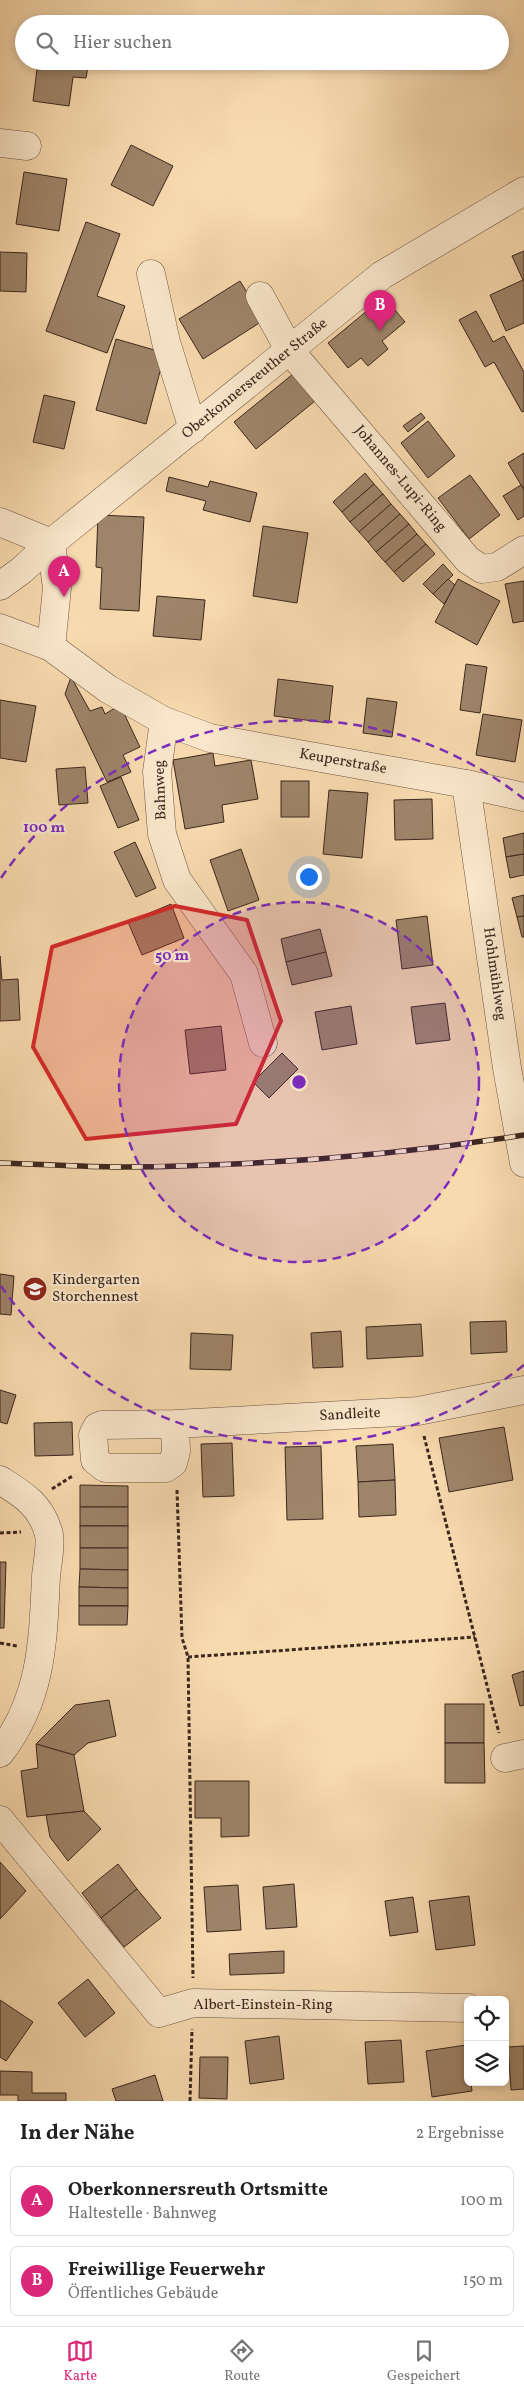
<!DOCTYPE html>
<html lang="de">
<meta charset="utf-8">
<style>
body{margin:0;font-family:Vollkorn,serif;background:#f2f2f2;color:#222}
.controls{position:absolute;right:15px;bottom:15px;display:grid;overflow:hidden;border-radius:8px;box-shadow:0 2px 8px #0003}
.controls button{width:45px;height:45px;display:grid;place-items:center;padding:0;border:0;border-bottom:1px solid #e0e0e0;background:#fff;color:#222;font:25px sans-serif}
.you{position:absolute;left:308px;top:876px;width:18px;height:18px;margin:-12px;border:4px solid #fff;border-radius:50%;background:#1a73e8;box-shadow:0 0 0 8px #1a73e833}
.badge{display:grid;place-items:center;width:32px;height:32px;border-radius:50%;background:#db2777;color:#fff;font-size:16px;font-weight:700}
.pin{position:absolute;translate:-50% -41px;filter:drop-shadow(0 1px 2px #0008)}
.pin::after{content:'';position:absolute;top:26px;width:18px;height:15px;background:inherit;clip-path:polygon(0 0,100% 0,50% 100%)}
.list{margin:0;padding:0;list-style:none}
h2{display:flex;justify-content:space-between;align-items:center;height:65px;margin:0;padding:0 20px;font-size:21px}
h2 small{font-size:16px;font-weight:400;color:#767676}
.list li{display:grid;grid-template-columns:32px 1fr auto;gap:15px;align-items:center;box-sizing:border-box;height:70px;margin:0 10px 10px;padding:0 10px;border:1px solid #e0e0e0;border-radius:8px}
.list b{display:block;font-size:19px;white-space:nowrap}
.list p{margin:0;font-size:16px;white-space:nowrap;color:#767676}
.list em{font-size:16px;font-style:normal;color:#767676}
.icon{flex:none;width:28px;height:28px;fill:none;stroke:currentColor;stroke-width:2;stroke-linecap:round;stroke-linejoin:round}
.map{position:relative;flex:none;width:524px;height:2101px;overflow:hidden}
.search{position:absolute;background:#fff;box-shadow:0 2px 8px #0003;left:15px;right:15px;top:15px;height:55px;display:flex;align-items:center;gap:12px;box-sizing:border-box;padding:0 18px;border-radius:28px;color:#767676;font-size:19px}
.sheet{height:225px;background:#fff}
nav{display:flex;justify-content:space-around;align-items:center;box-sizing:border-box;height:70px;border-top:1px solid #e0e0e0;background:#fff;font-size:14px;color:#767676}
nav a{display:grid;justify-items:center;gap:2px}
nav .on{color:#db2777}
.map>svg:first-child{display:block}
.building{fill:#9e8469;stroke:#3c271e}
.lines{fill:none;stroke-linecap:round;stroke-linejoin:round}
.minor-casing{stroke:#6b5442;stroke-width:29}
.path{stroke:#3c271e;stroke-width:3;stroke-dasharray:4 2.5;stroke-linecap:butt}
.minor{stroke:#fae7cb;stroke-width:28}
.rail-casing{stroke:#3c271e;stroke-width:5.5}
.rail{stroke:#fae7cb;stroke-width:4;stroke-dasharray:11;stroke-linecap:butt}
.marked{fill:#d62828;fill-opacity:0.2;stroke:#d62828;stroke-width:4;stroke-linejoin:round}
.ring{fill:none;stroke:#7b2cbf;stroke-width:2.5;stroke-dasharray:9 6}
.labels{text-anchor:middle;dominant-baseline:central;stroke-width:4.5;stroke-linejoin:round;paint-order:stroke}
.street-label{font-size:15px;fill:#3c271e;stroke:#fae7cb}
.poi-label{font-size:15px;fill:#3c271e;stroke:#fae7cb;text-anchor:start}
.centre{fill:#7b2cbf;stroke:#fae7cb;stroke-width:2.5}
.ring-label{font-size:15px;text-anchor:middle;font-weight:bold;fill:#7b2cbf;stroke:#fae7cb;stroke-width:4.5;stroke-linejoin:round;paint-order:stroke}
</style>
<div class="map">
<svg width="524" height="2101" viewBox="0 0 524 2101">
<rect width="100%" height="100%" fill="#f8daaf"/>
<filter id="stains"><feTurbulence type="fractalNoise" baseFrequency=".004" numOctaves="4"/><feColorMatrix values="0 0 0 0 .2 0 0 0 0 .09 0 0 0 0 .02 0 0 0 .5 -.17"/></filter>
<radialGradient id="worn" r=".72"><stop offset=".6" stop-color="#630" stop-opacity="0"/><stop offset="1" stop-color="#630" stop-opacity=".3"/></radialGradient>
<g class="building">
<polygon points="38,61 89,61 86,78 73,77 69,106 33,101"/>
<polygon points="131,145 173,166 153,206 111,185"/>
<polygon points="24,172 67,179 59,231 16,224"/>
<polygon points="86,222 120,234 97,296 125,306 107,353 46,331"/>
<polygon points="524,251 524,323 506,331 490,295 523,280 512,256"/>
<polygon points="0,252 27,253 26,292 0,291"/>
<polygon points="240,281 264,320 203,359 179,319"/>
<polygon points="379,301 385,308 390,304 405,322 382,341 388,349 368,366 361,358 348,368 328,343"/>
<polygon points="476,311 493,342 504,336 524,372 524,411 522,412 494,362 485,367 459,320"/>
<polygon points="116,339 165,353 146,424 96,410"/>
<polygon points="293,374 315,401 256,449 234,422"/>
<polygon points="44,395 75,402 64,449 33,442"/>
<polygon points="421,413 425,418 408,432 403,426"/>
<polygon points="428,421 455,456 428,478 401,443"/>
<polygon points="524,453 524,490 508,463"/>
<polygon points="365,473 374,484 342,512 333,502"/>
<polygon points="470,475 500,515 469,539 438,498"/>
<polygon points="169,477 208,487 210,481 257,493 250,522 203,510 206,501 166,491"/>
<polygon points="374,484 383,494 350,522 342,512"/>
<polygon points="521,485 524,490 524,516 518,520 503,496"/>
<polygon points="383,494 391,504 359,532 350,522"/>
<polygon points="391,504 400,514 368,542 359,532"/>
<polygon points="400,514 409,524 376,552 368,542"/>
<polygon points="98,515 144,517 139,611 100,609 102,568 96,567"/>
<polygon points="409,524 417,534 385,562 376,552"/>
<polygon points="263,526 308,533 297,603 253,596"/>
<polygon points="417,534 426,544 394,572 385,562"/>
<polygon points="426,544 435,554 403,582 394,572"/>
<polygon points="443,564 453,575 433,594 423,584"/>
<polygon points="448,579 455,585 444,604 433,594"/>
<polygon points="458,579 500,601 477,645 435,622"/>
<polygon points="524,581 524,621 513,623 505,584"/>
<polygon points="157,596 205,600 201,640 153,636"/>
<polygon points="466,664 487,667 480,713 460,710"/>
<polygon points="71,677 90,711 102,707 105,714 120,705 140,747 123,755 131,772 107,782 65,694"/>
<polygon points="278,679 333,686 329,723 274,716"/>
<polygon points="367,698 397,702 392,737 363,733"/>
<polygon points="0,700 36,706 26,762 0,758"/>
<polygon points="483,714 522,720 515,762 476,755"/>
<polygon points="213,753 215,766 251,760 258,799 222,805 224,822 185,829 173,760"/>
<polygon points="85,767 88,803 59,805 56,769"/>
<polygon points="121,777 139,820 118,828 100,786"/>
<rect x="281" y="781" width="28" height="36"/>
<polygon points="329,790 368,793 362,858 323,854"/>
<polygon points="432,799 433,839 395,840 394,800"/>
<polygon points="524,833 524,854 506,857 503,838"/>
<polygon points="135,842 156,888 136,897 114,852"/>
<polygon points="241,849 259,900 228,911 210,860"/>
<polygon points="524,854 524,875 510,878 506,857"/>
<polygon points="524,895 524,916 517,917 512,898"/>
<polygon points="171,904 184,938 142,955 128,922"/>
<polygon points="427,916 433,965 402,969 396,920"/>
<polygon points="524,916 524,937 522,937 517,917"/>
<polygon points="320,929 326,952 286,962 281,939"/>
<polygon points="326,952 332,976 292,985 286,962"/>
<polygon points="0,956 2,980 18,979 20,1020 0,1021"/>
<polygon points="445,1003 450,1040 416,1044 411,1007"/>
<polygon points="351,1006 357,1044 322,1050 315,1012"/>
<polygon points="221,1026 226,1070 190,1074 185,1030"/>
<polygon points="282,1053 298,1069 269,1098 253,1082"/>
<polygon points="0,1274 14,1276 11,1315 0,1314"/>
<polygon points="506,1321 507,1352 471,1354 470,1322"/>
<polygon points="421,1324 423,1356 367,1359 366,1327"/>
<polygon points="341,1331 343,1367 313,1368 311,1333"/>
<polygon points="191,1333 233,1335 231,1370 190,1369"/>
<polygon points="0,1390 16,1395 7,1424 0,1422"/>
<polygon points="72,1422 73,1455 35,1456 34,1423"/>
<polygon points="504,1427 513,1480 449,1492 439,1438"/>
<polygon points="232,1443 234,1496 203,1497 201,1444"/>
<polygon points="393,1444 395,1480 358,1482 356,1446"/>
<polygon points="321,1446 323,1519 287,1520 285,1447"/>
<polygon points="395,1480 396,1515 359,1517 358,1482"/>
<polygon points="80,1485 128,1486 128,1507 80,1507"/>
<rect x="80" y="1507" width="48" height="19"/>
<rect x="80" y="1526" width="48" height="22"/>
<polygon points="80,1548 128,1548 128,1570 80,1569"/>
<polygon points="0,1562 6,1562 4,1628 0,1628"/>
<polygon points="80,1569 128,1570 128,1588 79,1587"/>
<polygon points="79,1587 128,1588 128,1606 79,1606"/>
<polygon points="79,1606 128,1606 127,1625 79,1625"/>
<polygon points="524,1671 524,1705 520,1706 512,1675"/>
<polygon points="109,1700 116,1736 88,1743 74,1755 36,1744 75,1705"/>
<rect x="445" y="1704" width="39" height="39"/>
<polygon points="445,1743 484,1743 485,1783 445,1783"/>
<polygon points="36,1744 74,1755 84,1811 27,1817 21,1771 38,1768"/>
<polygon points="195,1781 249,1781 249,1836 221,1837 221,1818 195,1818"/>
<polygon points="84,1811 101,1829 68,1861 50,1837 46,1815"/>
<polygon points="0,1862 26,1891 0,1919"/>
<polygon points="118,1864 137,1889 101,1918 82,1893"/>
<polygon points="294,1884 297,1927 266,1929 263,1887"/>
<polygon points="238,1885 241,1930 207,1932 204,1887"/>
<polygon points="137,1889 161,1918 124,1947 101,1918"/>
<polygon points="469,1896 475,1945 436,1950 429,1901"/>
<polygon points="413,1897 418,1932 390,1936 385,1901"/>
<polygon points="284,1951 284,1973 230,1975 229,1954"/>
<polygon points="88,1979 115,2013 85,2037 58,2003"/>
<polygon points="0,2000 33,2022 6,2061 0,2057"/>
<polygon points="279,2036 284,2079 250,2084 245,2041"/>
<polygon points="401,2040 404,2082 368,2084 365,2042"/>
<polygon points="466,2045 468,2082 471,2082 472,2091 432,2097 426,2051"/>
<polygon points="524,2046 524,2089 511,2090 508,2047"/>
<polygon points="200,2057 228,2057 227,2099 199,2098"/>
<polygon points="0,2071 32,2072 32,2093 66,2093 66,2101 18,2101 18,2095 0,2095"/>
<polygon points="155,2075 163,2101 116,2101 112,2089"/>
</g>
<g class="lines">
<defs>
<g id="minor">
<polyline points="0,143 27,146"/>
<polyline points="151,274 166,342 193,429"/>
<polyline points="260,296 290,351 468,560 482,569 497,567 524,550"/>
<polyline points="0,522 51,543"/>
<polyline points="0,586 22,570 51,543 382,275 524,191"/>
<polyline points="0,628 51,647 108,689 164,721 210,738 466,784 524,797"/>
<polyline points="51,647 57,588 51,543"/>
<polyline points="164,721 157,772 162,834 177,880 244,974 263,1043"/>
<polyline points="466,784 507,1068 524,1163"/>
<polyline points="175,1424 176,1451 173,1463 166,1468 105,1468 95,1460 93,1435 97,1427 102,1425 175,1424 418,1411 524,1390"/>
<path d="M0,1480C22,1494 40,1504 48,1531C52,1541 47,1565 46,1576C43,1642 42,1699 0,1753"/>
<polyline points="505,1758 524,1754"/>
<polyline points="0,1820 159,2013 193,2003 468,2008"/>
</g>
</defs>
<use href="#minor" class="minor-casing"/>
<g class="path">
<polyline points="424,1436 499,1733"/>
<polyline points="52,1489 74,1475"/>
<polyline points="177,1490 182,1638 188,1657 193,1978"/>
<polyline points="0,1533 21,1532"/>
<polyline points="0,1643 17,1646"/>
<polyline points="188,1657 475,1637"/>
<polyline points="190,2101 192,2029"/>
</g>
<use href="#minor" class="minor"/>
<defs>
<path id="rail" d="M0,1163C40,1164 81,1167 121,1167C256,1166 391,1156 524,1135"/>
</defs>
<use href="#rail" class="rail-casing"/>
<use href="#rail" class="rail"/>
</g>
<path class="marked" d="M175,906L247,920L281,1021L236,1124L86,1139L33,1047L52,947Z"/>
<circle cx="299" cy="1082" r="180" fill="#7b2cbf" fill-opacity=".12"/>
<g class="ring">
<circle cx="299" cy="1082" r="180"/>
<path d="M524 1365A361 361 0 0 1 1 1286M1 878A361 361 0 0 1 524 799"/>
</g>
<defs>
<symbol id="school-disc" viewBox="-11 -11 22 22"><circle r="9.5" fill="#8f2418" stroke="#fae7cb"/><path d="M0-5L7-2L0 1L-7-2ZM-4 1L0 2.5L4 1V4Q0 6-4 4Z" fill="#fff"/></symbol>
</defs>
<g fill-rule="evenodd">
<use href="#school-disc" x="21" y="1275" width="28" height="28"/>
</g>
<g class="labels">
<g class="street-label">
<text transform="translate(255 379) rotate(-39)">Oberkonnersreuther Straße</text>
<text transform="translate(400 479) rotate(50)">Johannes-Lupi-Ring</text>
<text transform="translate(343 762) rotate(10)">Keuperstraße</text>
<text transform="translate(161 790) rotate(-92)">Bahnweg</text>
<text transform="translate(494 974) rotate(82)">Hohlmühlweg</text>
<text transform="translate(350 1415) rotate(-3)">Sandleite</text>
<text x="263" y="2005">Albert-Einstein-Ring</text>
</g>
<g class="poi-label">
<text x="52" y="1280">Kindergarten<tspan x="52" dy="17">Storchennest</tspan></text>
</g>
</g>
<circle cx="299" cy="1082" r="8" class="centre"/>
<g class="ring-label">
<text x="44" y="832">100 m</text>
<text x="172" y="960">50 m</text>
</g>
<rect width="100%" height="100%" filter="url(#stains)"/>
<rect width="100%" height="100%" fill="url(#worn)"/>
</svg>
<div class="controls">
<button><svg class="icon" aria-label="locate" viewBox="0 0 24 24"><circle cx="12" cy="12" r="6"/><path d="M12 2v4M12 18v4M2 12h4M18 12h4"/></svg></button>
<button><svg class="icon" aria-label="layers" viewBox="0 0 24 24"><path d="M12 4l9 5-9 5-9-5zM3 14l9 5 9-5"/></svg></button>
</div>
<div class="you"></div>
<div class="pin badge" style="left:64px;top:597px">A</div>
<div class="pin badge" style="left:380px;top:331px">B</div>
<div class="search"><svg class="icon" aria-label="search" viewBox="0 0 24 24"><circle cx="10" cy="10" r="6"/><path d="M15 15l6 6"/></svg>Hier suchen</div>
</div>
<section class="sheet">
<h2>In der Nähe<small>2 Ergebnisse</small></h2>
<ul class="list">
<li><span class="badge">A</span><div><b>Oberkonnersreuth Ortsmitte</b><p>Haltestelle · Bahnweg</p></div><em>100 m</em></li>
<li><span class="badge">B</span><div><b>Freiwillige Feuerwehr</b><p>Öffentliches Gebäude</p></div><em>150 m</em></li>
</ul>
</section>
<nav>
<a class="on"><svg class="icon" aria-label="map" viewBox="0 0 24 24"><path d="M3 6l6-2 6 2 6-2v14l-6 2-6-2-6 2zM9 4v14M15 6v14"/></svg>Karte</a>
<a><svg class="icon" aria-label="directions" viewBox="0 0 24 24"><path d="M12 3l9 9-9 9-9-9zM9 14v-3h6M13 9l2 2-2 2"/></svg>Route</a>
<a><svg class="icon" aria-label="saved" viewBox="0 0 24 24"><path d="M7 4h10v16l-5-4-5 4z"/></svg>Gespeichert</a>
</nav>
